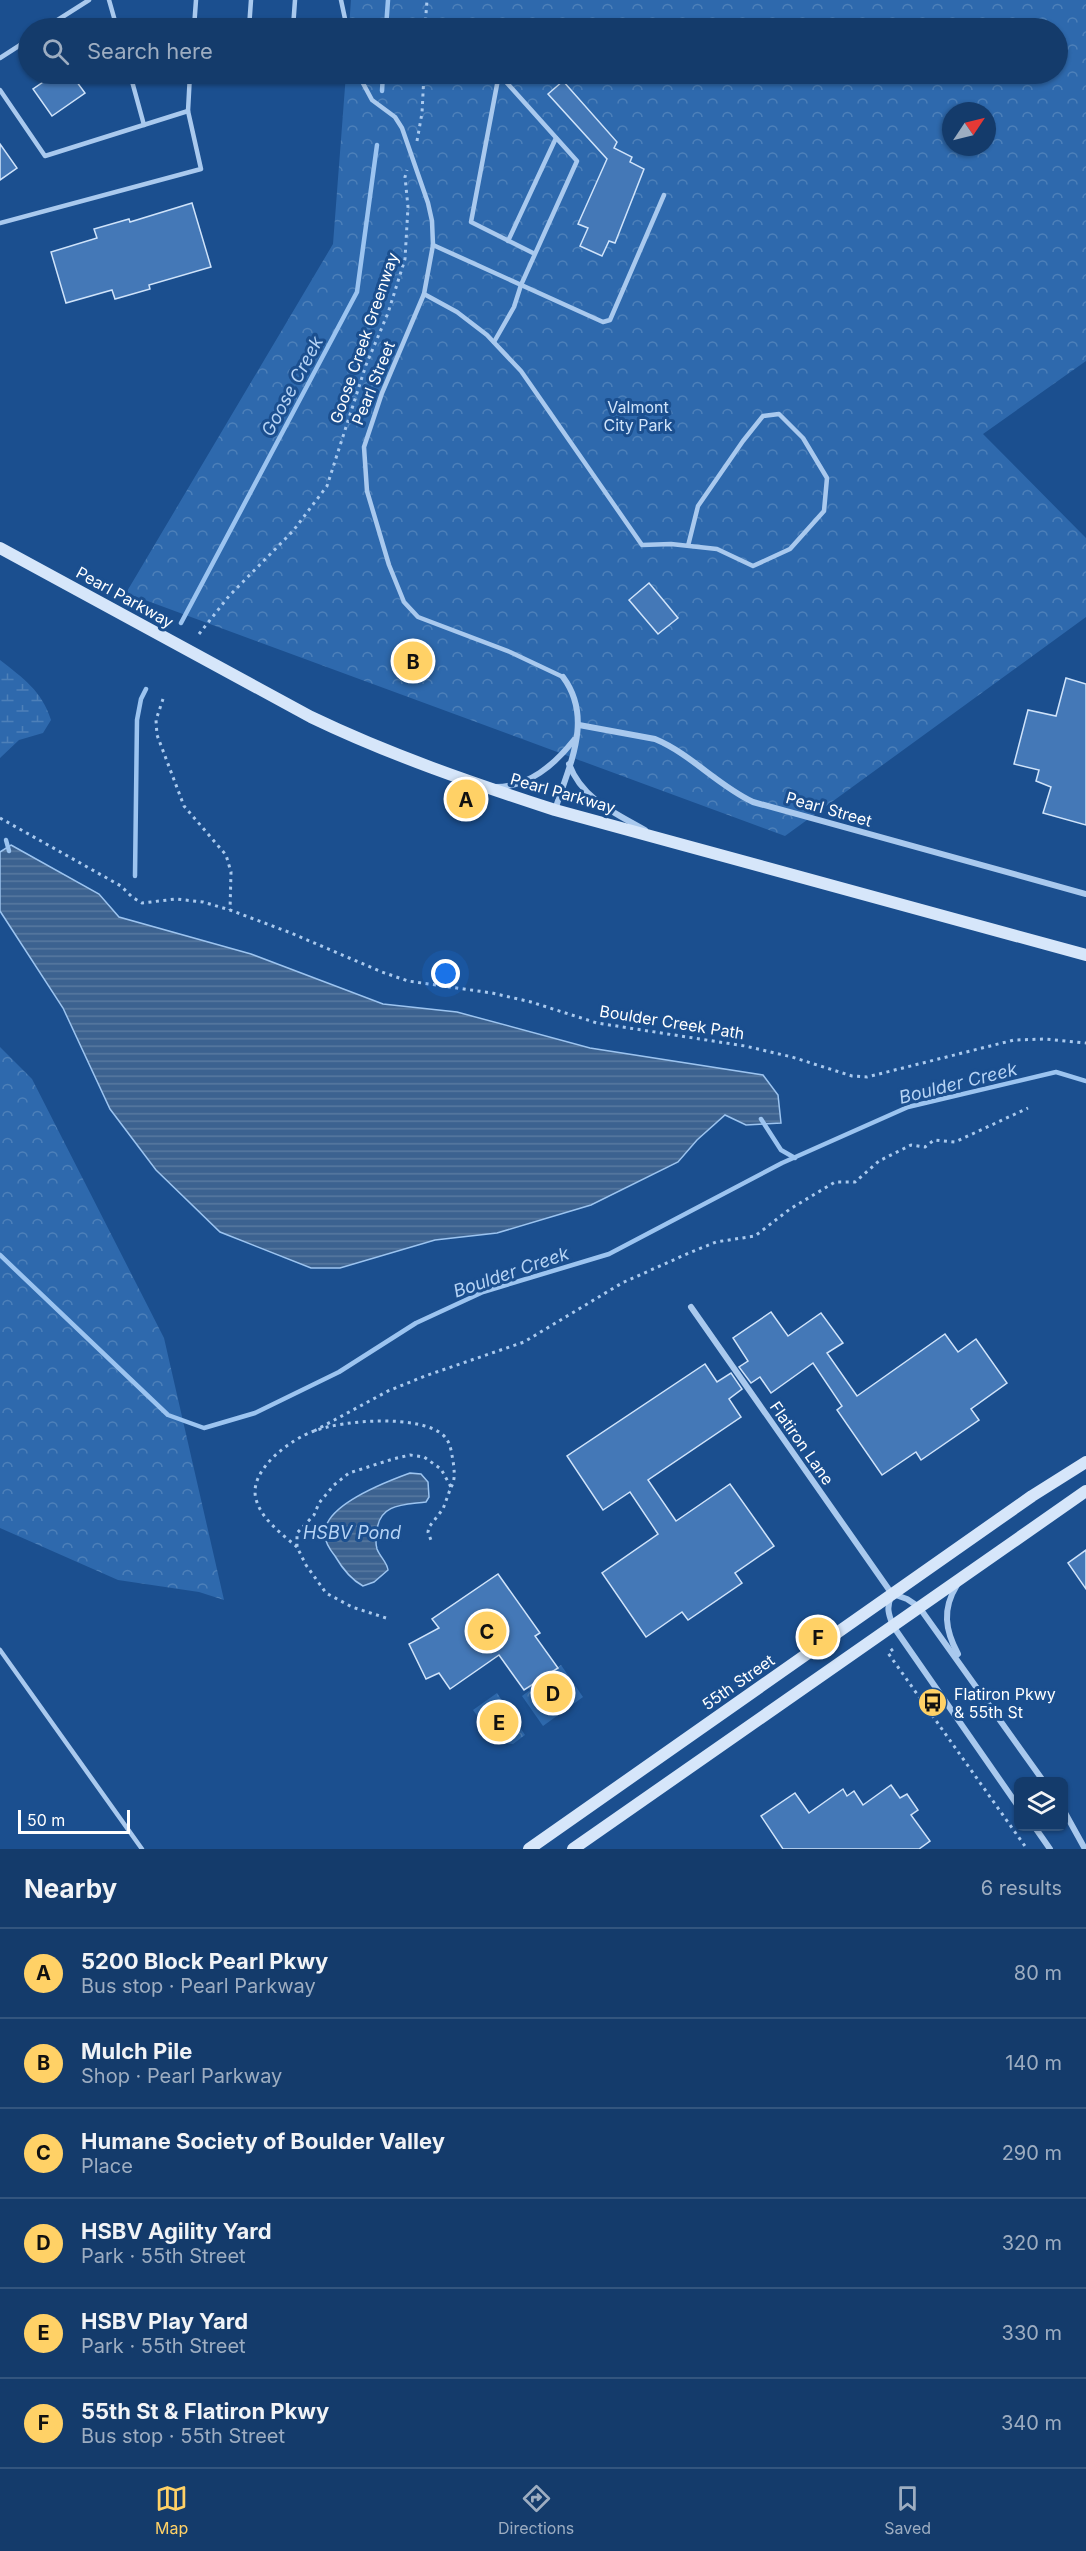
<!DOCTYPE html>
<meta charset="utf-8">
<style>
body{margin:0;font-family:Inter,sans-serif;background:#214673;color:#f1f3f6}
.controls{position:absolute;right:18px;bottom:18px;display:grid;overflow:hidden;border-radius:9px;box-shadow:0 2px 4px #0004}
.controls button{width:54px;height:54px;display:grid;place-items:center;padding:0;border:0;border-bottom:2px solid #33557e;background:#143b6b;color:#f1f3f6;font:30px sans-serif}
.compass{position:absolute;left:942px;top:102px;width:54px;height:54px;border-radius:50%;background:#143b6b;box-shadow:0 2px 4px #0004;rotate:55deg}
.scale{position:absolute;left:18px;bottom:15px;width:112px;box-sizing:border-box;padding-left:6px;border:3px solid #fff;border-top:0;font-size:16px;line-height:21px;white-space:nowrap;color:#fff;-webkit-text-stroke:4px #1b4f8f;paint-order:stroke}
.you{position:absolute;left:446px;top:974px;width:21px;height:21px;margin:-15px;border:4px solid #fff;border-radius:50%;background:#1a73e8;box-shadow:0 0 0 9px #1a73e833}
.badge{display:grid;place-items:center;width:39px;height:39px;border-radius:50%;background:#ffd166;color:#111;font-size:20px;font-weight:700}
.pin{position:absolute;translate:-50% -50%;border:3px solid #fff;box-shadow:0 2px 6px #0006}
.list{margin:0;padding:0;list-style:none}
h2{display:flex;justify-content:space-between;align-items:center;height:78px;margin:0;padding:0 24px;font-size:26px}
h2 small{font-size:20px;font-weight:400;color:#9dadc1}
.list li{display:grid;grid-template-columns:39px 1fr auto;gap:18px;align-items:center;box-sizing:border-box;height:90px;padding:0 24px;border-top:2px solid #33557e}
.list b{display:block;font-size:22px;white-space:nowrap}
.list p{margin:0;font-size:20px;white-space:nowrap;color:#9dadc1}
.list em{font-size:20px;font-style:normal;color:#9dadc1}
.icon{flex:none;width:33px;height:33px;fill:none;stroke:currentColor;stroke-width:2;stroke-linecap:round;stroke-linejoin:round}
.map{position:relative;flex:none;width:1086px;height:1849px;overflow:hidden}
.search{position:absolute;background:#143b6b;box-shadow:0 2px 4px #0004;left:18px;right:18px;top:18px;height:66px;display:flex;align-items:center;gap:15px;box-sizing:border-box;padding:0 21px;border-radius:33px;color:#9dadc1;font-size:22px}
.sheet{height:618px;background:#143b6b}
nav{display:flex;justify-content:space-around;align-items:center;box-sizing:border-box;height:84px;border-top:2px solid #33557e;background:#143b6b;font-size:16px;color:#9dadc1}
nav a{display:grid;justify-items:center;gap:3px}
nav .on{color:#ffd166}
.map>svg:first-child{display:block}
.forest{fill:url(#forest-crowns);fill-rule:evenodd}
.wetland{fill:url(#wetland-marsh)}
.water{fill:url(#water-rules);stroke:#9cc4f0;stroke-width:1.5}
.lines{fill:none;stroke-linecap:round;stroke-linejoin:round}
.stream{stroke:#9cc4f0;stroke-width:4.5}
.building{fill:#4478b7;stroke:#cfe3fa;stroke-width:1.5}
.path{stroke:#a9c9ee;stroke-width:3;stroke-dasharray:3 4.5;stroke-linecap:butt}
.service{stroke:#a9c9ee;stroke-width:4.5}
.minor{stroke:#a9c9ee;stroke-width:6}
.secondary{stroke:#d6e6fa;stroke-width:12}
.labels{text-anchor:middle;dominant-baseline:central;stroke-width:6;stroke-linejoin:round;paint-order:stroke}
.street-label{font-size:16px;fill:#fff;stroke:#1b4f8f}
.park-label{font-size:16px;fill:#cfe3fa;stroke:#1b4f8f}
.poi-label{font-size:16px;fill:#fff;stroke:#1b4f8f;text-anchor:start}
.water-label{font-size:18px;font-style:italic;fill:#b5d3f5;stroke:#1b4f8f}
</style>
<div class="map">
<svg width="1086" height="1849" viewBox="0 0 1086 1849">
<defs>
<pattern id="forest-crowns" width="20" height="18" patternUnits="userSpaceOnUse" patternTransform="scale(1.5)"><rect width="20" height="18" fill="#2e69ad"/><path d="M2 6a3 3 0 1 1 6 0M12 15a3 3 0 1 1 6 0" fill="none" stroke="#4d80b9"/></pattern>
<pattern id="wetland-marsh" width="20" height="14" patternUnits="userSpaceOnUse" patternTransform="scale(1.5)"><rect width="20" height="14" fill="#2e69ad"/><path d="M1 5h8M5 5V1M11 12h8M15 12V8" fill="none" stroke="#4d80b9"/></pattern>
<pattern id="water-rules" width="6" height="5" patternUnits="userSpaceOnUse" patternTransform="scale(1.5)"><rect width="6" height="5" fill="#3c6290"/><path d="M0 2.5h6" fill="none" stroke="#597aa1"/></pattern>
</defs>
<rect width="100%" height="100%" fill="#1b4f8f"/>
<g class="forest">
<path d="M351,0H1086V361L983,434L1086,538V617L785,836L126,593L333,244L346,74H1058V28H349ZM951,111H987V147H951Z"/>
<polygon points="0,1047 32,1079 164,1338 224,1600 199,1592 118,1580 0,1528"/>
<polygon points="561,1665 583,1697 543,1726 522,1696 530,1690 528,1688"/>
<polygon points="497,1693 525,1735 513,1744 497,1742 473,1710"/>
</g>
<path class="wetland" d="M0,660C23,678 42,691 51,720L43,733L19,740L0,758Z"/>
<g class="water">
<polygon points="11,845 99,894 119,917 251,954 383,1004 457,1012 590,1048 763,1075 778,1095 781,1123 746,1125 725,1115 697,1140 678,1162 591,1205 497,1233 435,1240 340,1268 311,1268 220,1232 156,1170 110,1109 63,1008 0,911 0,852"/>
<path d="M410,1473L421,1474L428,1482L429,1497L426,1502C405,1505 380,1503 377,1530C376,1536 375,1543 377,1549C380,1557 387,1562 388,1570L374,1582L363,1586C350,1579 342,1568 335,1556C331,1551 325,1542 325,1535C322,1506 388,1481 410,1473Z"/>
</g>
<g class="lines">
<g class="stream">
<polyline points="386,28 388,0"/>
<polyline points="382,91 383,74"/>
<polyline points="181,623 357,292 377,145"/>
<polyline points="6,840 9,851"/>
<polyline points="135,876 137,720 141,699 146,689"/>
<polyline points="761,1119 781,1150 795,1158"/>
<polyline points="0,1255 168,1415 204,1428 255,1413 339,1372 416,1323 483,1292 609,1254 782,1163 908,1107 1056,1072 1086,1081"/>
</g>
</g>
<g class="building">
<polygon points="55,74 71,74 85,93 52,116 33,89"/>
<polygon points="563,81 617,142 614,148 632,157 630,162 644,169 615,243 609,241 602,256 580,246 588,228 578,224 607,159 548,94"/>
<polygon points="0,144 17,168 0,180"/>
<polygon points="192,203 211,267 149,285 150,289 115,299 112,290 66,303 51,252 97,238 94,229 129,219 130,222"/>
<polygon points="649,583 678,618 658,634 629,600"/>
<polygon points="1066,678 1086,684 1086,825 1043,813 1051,787 1036,781 1039,770 1014,764 1028,710 1056,716"/>
<polygon points="771,1312 788,1336 821,1313 843,1343 827,1353 857,1396 945,1334 958,1352 976,1339 1007,1383 971,1409 979,1420 921,1460 916,1452 882,1475 837,1410 842,1406 813,1363 771,1393 760,1377 751,1383 739,1367 748,1361 733,1338"/>
<polygon points="705,1364 717,1382 731,1373 742,1389 729,1399 741,1417 648,1480 676,1521 730,1484 774,1546 735,1573 742,1583 688,1620 682,1612 646,1637 602,1573 658,1534 630,1492 603,1510 567,1456"/>
<polygon points="1086,1550 1086,1589 1068,1563"/>
<polygon points="498,1574 540,1633 535,1636 558,1668 524,1690 499,1655 450,1689 439,1673 426,1679 409,1644 439,1628 432,1619"/>
<polygon points="891,1785 900,1798 907,1794 918,1810 911,1815 930,1841 919,1849 783,1849 761,1816 795,1793 809,1813 843,1789 847,1796 854,1791 863,1805"/>
</g>
<g class="lines">
<g class="path">
<polyline points="425,28 427,0"/>
<polyline points="417,141 422,113 424,74"/>
<polyline points="199,634 229,596 293,531 327,486 366,365 388,313 405,259 408,207 405,177 407,170"/>
<polyline points="163,699 156,720 157,735 184,806 226,855 231,872 230,910"/>
<polyline points="0,818 121,886 132,897 142,903 176,899 203,902 230,910 291,933 382,972 408,981 492,993 531,1002 597,1023 745,1046 792,1057 852,1076 867,1077 1014,1040 1045,1039 1086,1043"/>
<polyline points="314,1431 388,1391 425,1376 524,1342 622,1283 689,1253 716,1242 755,1236 790,1209 835,1182 855,1182 879,1161 911,1145 925,1147 934,1140 955,1142 1028,1108"/>
<path d="M297,1547C282,1534 261,1519 256,1499C248,1470 291,1439 314,1431C343,1420 419,1414 443,1435C451,1442 451,1452 453,1460C454,1470 456,1479 451,1487"/>
<polyline points="386,1618 352,1607 326,1593 306,1565 297,1547 297,1533 314,1515 319,1503 334,1485 349,1473 393,1459 410,1455 424,1457 441,1469 451,1487 443,1509 429,1527 428,1532 432,1543"/>
<polyline points="893,1649 888,1653 1027,1849"/>
</g>
<g class="service">
<polyline points="109,0 117,28"/>
<polyline points="341,0 347,28"/>
<polyline points="45,28 89,0"/>
<polyline points="194,28 196,0"/>
<polyline points="249,28 251,0"/>
<polyline points="293,28 295,0"/>
<polyline points="0,58 28,40"/>
<polyline points="130,74 144,125"/>
<polyline points="358,74 372,100 395,117 402,128 428,203 432,221 433,245 424,294 382,393 364,447 367,491 389,565 404,602 418,617 510,652 563,677"/>
<polyline points="0,90 45,156 188,111"/>
<polyline points="0,223 201,169 188,111 190,74"/>
<polyline points="508,241 556,138"/>
<polyline points="433,245 603,322 610,320 664,195"/>
<polyline points="424,294 457,312 487,335 521,371 642,545 671,544 717,549 753,566 790,549 824,511 827,478 803,438 779,414 763,416 743,441 698,506 688,546"/>
<polyline points="494,342 514,307 521,285 577,161 499,74 471,222 535,254"/>
<polyline points="0,1650 142,1849"/>
</g>
<g class="minor">
<path d="M579,725L655,739C691,754 717,785 753,802L1086,894"/>
<path d="M569,764C582,799 615,813 645,830"/>
<path d="M495,787C529,787 554,765 574,740"/>
<path d="M555,810C569,765 594,719 563,677"/>
<polyline points="691,1307 892,1594"/>
<path d="M957,1585C942,1609 945,1630 958,1654"/>
<polyline points="893,1594 907,1599 919,1607 1044,1782"/>
<path d="M891,1597C886,1608 889,1615 893,1626L1018,1806"/>
<polyline points="1064,1811 1085,1849"/>
<polyline points="1034,1826 1050,1849"/>
</g>
<g class="secondary">
<path d="M0,548L311,717C390,755 472,783 555,810L1086,955"/>
<polyline points="529,1849 1032,1496 1086,1462"/>
<polyline points="573,1849 1086,1491"/>
</g>
</g>
<defs>
<symbol id="bus-disc" viewBox="-11 -11 22 22"><circle r="9.5" fill="#ffd166" stroke="#1b4f8f"/><path d="M-5-6H5V4H4V6H2V4H-2V6H-4V4H-5ZM-3.5-4V0h7V-4ZM-3.5 1.2v1.5H-2V1.2ZM2 1.2v1.5H3.5V1.2Z" fill="#111"/></symbol>
</defs>
<g fill-rule="evenodd">
<use href="#bus-disc" x="916" y="1686" width="33" height="33"/>
</g>
<g class="labels">
<g class="street-label">
<text transform="translate(364 338) rotate(-71)">Goose Creek Greenway</text>
<text transform="translate(373 383) rotate(-68)">Pearl Street</text>
<text transform="translate(125 597) rotate(29)">Pearl Parkway</text>
<text transform="translate(563 793) rotate(16)">Pearl Parkway</text>
<text transform="translate(829 809) rotate(16)">Pearl Street</text>
<text transform="translate(672 1022) rotate(9)">Boulder Creek Path</text>
<text transform="translate(802 1443) rotate(55)">Flatiron Lane</text>
<text transform="translate(738 1682) rotate(-35)">55th Street</text>
</g>
<g class="park-label">
<text x="638" y="407">Valmont<tspan x="638" dy="18">City Park</tspan></text>
</g>
<g class="poi-label">
<text x="954" y="1694">Flatiron Pkwy<tspan x="954" dy="18">&amp; 55th St</tspan></text>
</g>
<g class="water-label">
<text transform="translate(292 386) rotate(-62)">Goose Creek</text>
<text transform="translate(958 1083) rotate(-14)">Boulder Creek</text>
<text transform="translate(511 1272) rotate(-19)">Boulder Creek</text>
<text x="352" y="1532">HSBV Pond</text>
</g>
</g>
</svg>
<div class="controls">
<button><svg class="icon" aria-label="layers" viewBox="0 0 24 24"><path d="M12 4l9 5-9 5-9-5zM3 14l9 5 9-5"/></svg></button>
</div>
<svg class="compass" viewBox="-18 -18 36 36"><path d="M0-13l5 13h-10z" fill="#e53935"/><path d="M0 13l5-13h-10z" fill="#9dadc1"/></svg>
<div class="scale">50 m</div>
<div class="you"></div>
<div class="pin badge" style="left:466px;top:799px">A</div>
<div class="pin badge" style="left:413px;top:661px">B</div>
<div class="pin badge" style="left:487px;top:1631px">C</div>
<div class="pin badge" style="left:553px;top:1693px">D</div>
<div class="pin badge" style="left:499px;top:1722px">E</div>
<div class="pin badge" style="left:818px;top:1637px">F</div>
<div class="search"><svg class="icon" aria-label="search" viewBox="0 0 24 24"><circle cx="10" cy="10" r="6"/><path d="M15 15l6 6"/></svg>Search here</div>
</div>
<section class="sheet">
<h2>Nearby<small>6 results</small></h2>
<ul class="list">
<li><span class="badge">A</span><div><b>5200 Block Pearl Pkwy</b><p>Bus stop · Pearl Parkway</p></div><em>80 m</em></li>
<li><span class="badge">B</span><div><b>Mulch Pile</b><p>Shop · Pearl Parkway</p></div><em>140 m</em></li>
<li><span class="badge">C</span><div><b>Humane Society of Boulder Valley</b><p>Place</p></div><em>290 m</em></li>
<li><span class="badge">D</span><div><b>HSBV Agility Yard</b><p>Park · 55th Street</p></div><em>320 m</em></li>
<li><span class="badge">E</span><div><b>HSBV Play Yard</b><p>Park · 55th Street</p></div><em>330 m</em></li>
<li><span class="badge">F</span><div><b>55th St &amp; Flatiron Pkwy</b><p>Bus stop · 55th Street</p></div><em>340 m</em></li>
</ul>
</section>
<nav>
<a class="on"><svg class="icon" aria-label="map" viewBox="0 0 24 24"><path d="M3 6l6-2 6 2 6-2v14l-6 2-6-2-6 2zM9 4v14M15 6v14"/></svg>Map</a>
<a><svg class="icon" aria-label="directions" viewBox="0 0 24 24"><path d="M12 3l9 9-9 9-9-9zM9 14v-3h6M13 9l2 2-2 2"/></svg>Directions</a>
<a><svg class="icon" aria-label="saved" viewBox="0 0 24 24"><path d="M7 4h10v16l-5-4-5 4z"/></svg>Saved</a>
</nav>
